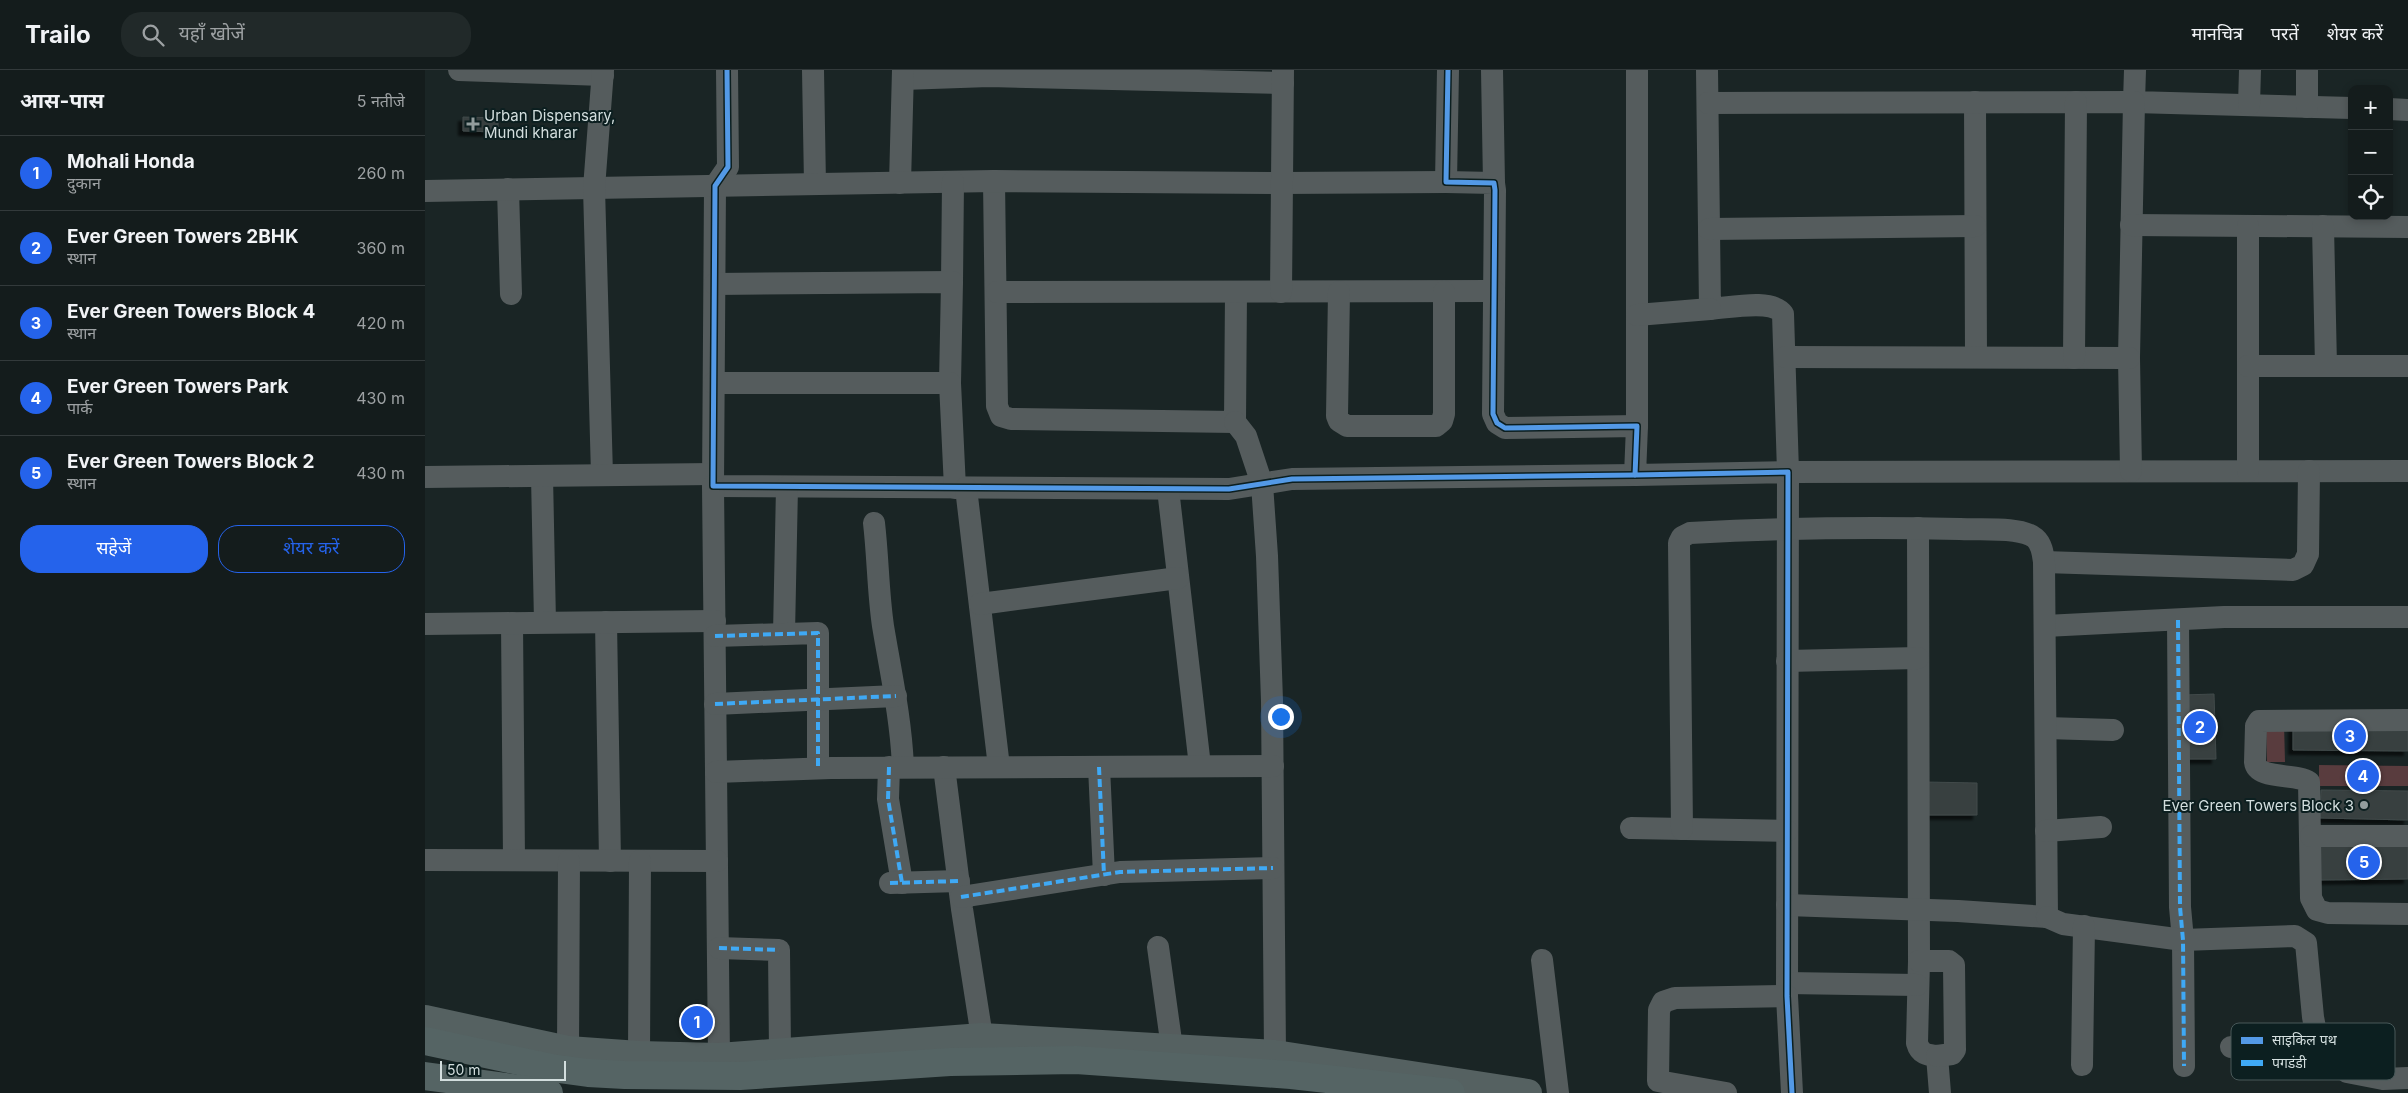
<!DOCTYPE html>
<html lang="hi">
<meta charset="utf-8">
<style>
body{margin:0;font-family:Inter,"Noto Sans Devanagari",sans-serif;background:#212929;color:#f1f3f6}
.controls{position:absolute;right:15px;top:15px;display:grid;overflow:hidden;border-radius:10px;box-shadow:0 2px 8px #0003}
.controls button{width:45px;height:45px;display:grid;place-items:center;padding:0;border:0;border-bottom:1px solid #333a3b;background:#141c1c;color:#f1f3f6;font:25px sans-serif}
.scale{position:absolute;left:15px;bottom:12px;width:126px;box-sizing:border-box;padding-left:5px;border:2px solid #d3dede;border-top:0;font-size:14px;line-height:18px;white-space:nowrap;color:#d3dede;-webkit-text-stroke:4px #0c1f20;paint-order:stroke}
.you{position:absolute;left:855px;top:646px;width:18px;height:18px;margin:-12px;border:4px solid #fff;border-radius:50%;background:#1a73e8;box-shadow:0 0 0 8px #1a73e833}
.badge{display:grid;place-items:center;width:32px;height:32px;border-radius:50%;background:#2563eb;color:#fff;font-size:16px;font-weight:700}
.pin{position:absolute;translate:-50% -50%;border:2px solid #fff;box-shadow:0 1px 5px #0006}
.list{margin:0;padding:0;list-style:none}
h2{display:flex;justify-content:space-between;align-items:center;height:65px;margin:0;padding:0 20px;font-size:21px}
h2 small{font-size:16px;font-weight:400;color:#9da1a3}
.list li{display:grid;grid-template-columns:32px 1fr auto;gap:15px;align-items:center;box-sizing:border-box;height:75px;padding:0 20px;border-top:1px solid #333a3b}
.list b{display:block;font-size:19px;white-space:nowrap}
.list p{margin:0;font-size:16px;white-space:nowrap;color:#9da1a3}
.list em{font-size:16px;font-style:normal;color:#9da1a3}
.actions{display:flex;gap:10px;padding:15px 20px}
.actions a{flex:1;padding:11px 0;border:1px solid #2563eb;border-radius:20px;text-align:center;font-size:18px;color:#2563eb}
.actions .main{background:#2563eb;color:#fff}
.icon{flex:none;width:28px;height:28px;fill:none;stroke:currentColor;stroke-width:2;stroke-linecap:round;stroke-linejoin:round}
.map{position:relative;flex:none;width:1983px;height:1023px;overflow:hidden}
header{display:flex;align-items:center;gap:30px;box-sizing:border-box;height:70px;padding:0 25px;background:#141c1c;border-bottom:1px solid #333a3b}
header strong{font-size:24px}
nav{display:flex;gap:28px;margin-inline-start:auto;font-size:18px}
.search{width:350px;height:45px;background:#212929;display:flex;align-items:center;gap:12px;box-sizing:border-box;padding:0 18px;border-radius:20px;color:#9da1a3;font-size:19px}
main{display:flex}
aside{flex:1;background:#141c1c}
.map>svg:first-child{display:block}
.green{fill:#593c3e}
.building{fill:#384040;stroke:#414a4a;filter:url(#shadow)}
.lines{fill:none;stroke-linecap:round;stroke-linejoin:round}
.minor{stroke:#555c5d;stroke-width:22}
.major{stroke:#556161;stroke-width:28}
.highway{stroke:#556464;stroke-width:28}
.quiet{stroke:#3fa9f5;stroke-width:4;stroke-dasharray:8 4;stroke-linecap:butt}
.cycleway-casing{stroke:#0c1f20;stroke-width:8}
.cycleway{stroke:#5399e6;stroke-width:5}
.poi-dot{fill:#929d9d;stroke:#0c1f20;stroke-width:2}
.labels{text-anchor:middle;dominant-baseline:central;stroke-width:4;stroke-linejoin:round;paint-order:stroke}
.poi-label{font-size:15px;fill:#d3dede;stroke:#0c1f20;text-anchor:start}
.key{fill:#0c1f20;stroke:#485859;stroke-width:1}
.key-label{font-size:14px;fill:#d3dede}
</style>
<header>
<strong>Trailo</strong>
<div class="search"><svg class="icon" aria-label="search" viewBox="0 0 24 24"><circle cx="10" cy="10" r="6"/><path d="M15 15l6 6"/></svg>यहाँ खोजें</div>
<nav><a>मानचित्र</a><a>परतें</a><a>शेयर करें</a></nav>
</header>
<main>
<aside>
<h2>आस-पास<small>5 नतीजे</small></h2>
<ul class="list">
<li><span class="badge">1</span><div><b>Mohali Honda</b><p>दुकान</p></div><em>260 m</em></li>
<li><span class="badge">2</span><div><b>Ever Green Towers 2BHK</b><p>स्थान</p></div><em>360 m</em></li>
<li><span class="badge">3</span><div><b>Ever Green Towers Block 4</b><p>स्थान</p></div><em>420 m</em></li>
<li><span class="badge">4</span><div><b>Ever Green Towers Park</b><p>पार्क</p></div><em>430 m</em></li>
<li><span class="badge">5</span><div><b>Ever Green Towers Block 2</b><p>स्थान</p></div><em>430 m</em></li>
</ul>
<div class="actions"><a class="main">सहेजें</a><a>शेयर करें</a></div>
</aside>
<div class="map">
<svg width="1983" height="1023" viewBox="0 0 1983 1023">
<defs>
<filter id="shadow"><feDropShadow dx="-4.5" dy="4.5" stdDeviation="1" flood-color="#0009"/></filter>
</defs>
<rect width="100%" height="100%" fill="#1a2525"/>
<g class="green">
<polygon points="1859,653 1860,692 1842,692 1841,654"/>
<polygon points="1894,695 1983,696 1983,716 1894,716"/>
</g>
<g class="building">
<polygon points="38,47 73,48 73,62 38,61"/>
<polygon points="1789,624 1791,689 1761,689 1759,625"/>
<polygon points="1868,651 1983,652 1983,681 1868,680"/>
<polygon points="1500,712 1552,713 1552,745 1500,745"/>
<polygon points="1896,720 1983,721 1983,750 1895,748"/>
<polygon points="1895,775 1983,775 1983,809 1895,810"/>
</g>
<g class="lines">
<g class="minor">
<polyline points="34,0 178,5"/>
<polyline points="302,0 303,97 290,116 288,416 804,419 867,409 1210,405"/>
<polyline points="388,0 390,114"/>
<polyline points="1023,0 1021,112 1069,113 1070,120 1068,344 1072,353 1080,358 1212,356 1210,405 1363,402 1362,926 1367,1023"/>
<polyline points="1067,0 1069,113"/>
<polyline points="1212,0 1212,356"/>
<path d="M1282,0L1285,239C1304,238 1347,228 1358,244L1363,402L1983,401"/>
<polyline points="1710,0 1709,32 1927,38"/>
<polyline points="478,9 564,6 858,13"/>
<polyline points="1550,32 1551,287"/>
<polyline points="1283,33 1709,32 1704,288 1706,401"/>
<polyline points="1824,35 1825,0"/>
<polyline points="1882,37 1882,0"/>
<polyline points="1964,39 1983,40"/>
<polyline points="569,111 572,336 576,346 586,349 810,352 811,222"/>
<polyline points="475,113 478,0"/>
<polyline points="83,119 86,224"/>
<polyline points="0,121 569,111 857,113 1021,112"/>
<polyline points="1706,155 1983,157"/>
<polyline points="1823,156 1823,401"/>
<polyline points="1898,156 1901,296"/>
<polyline points="1284,159 1550,156"/>
<polyline points="527,212 528,112"/>
<polyline points="290,214 527,212 525,313"/>
<polyline points="572,222 1069,221"/>
<polyline points="856,222 858,0"/>
<polyline points="914,222 912,346 914,351 922,356 1011,356 1017,351 1019,344 1019,222"/>
<polyline points="1212,245 1285,239"/>
<polyline points="1360,287 1704,288"/>
<polyline points="1649,288 1651,32"/>
<polyline points="1823,296 1983,296"/>
<polyline points="289,313 525,313 530,418"/>
<polyline points="810,352 821,366 837,414 842,486 847,631 850,984"/>
<polyline points="177,405 169,118 178,0"/>
<polyline points="117,406 120,552"/>
<polyline points="0,407 288,404"/>
<polyline points="288,416 294,987"/>
<polyline points="541,418 574,697"/>
<polyline points="743,419 775,696"/>
<path d="M449,453C453,487 453,522 458,556C466,604 476,649 478,697"/>
<path d="M1493,458L1494,891L1492,973C1495,984 1502,985 1512,986L1515,1023"/>
<polyline points="1619,492 1868,500 1878,495 1883,484 1884,401"/>
<polyline points="555,534 753,508"/>
<polyline points="1753,550 1755,837 1758,870 1759,996"/>
<polyline points="181,552 185,791"/>
<polyline points="87,553 89,790"/>
<polyline points="0,554 290,551"/>
<polyline points="1620,556 1799,547 1983,547"/>
<polyline points="359,564 362,417"/>
<polyline points="290,566 393,563 393,698"/>
<polyline points="1362,591 1493,588"/>
<polyline points="290,634 471,626"/>
<path d="M1983,650L1834,651L1831,656L1830,692C1832,710 1871,703 1884,712L1886,828L1892,840L1903,843L1983,844"/>
<polyline points="1621,658 1688,660"/>
<polyline points="464,697 463,729 477,813"/>
<polyline points="519,697 537,839 557,967"/>
<polyline points="674,697 679,805"/>
<polyline points="291,702 406,698 848,696"/>
<polyline points="1206,758 1362,761"/>
<path d="M1257,759L1254,473L1257,467L1265,463C1355,458 1445,457 1535,459C1554,460 1596,456 1610,468C1617,474 1618,484 1619,492L1622,847L1533,841L1362,835"/>
<polyline points="1621,761 1676,757"/>
<polyline points="1886,766 1983,766"/>
<polyline points="0,790 292,791"/>
<polyline points="465,813 534,811"/>
<polyline points="536,827 695,802 848,798"/>
<polyline points="1622,847 1638,854 1758,870 1870,866 1881,873 1888,947 1894,979 1922,1002 1958,1009 1983,1008"/>
<polyline points="733,877 747,978"/>
<polyline points="294,878 354,880 355,982"/>
<polyline points="1117,890 1133,1023"/>
<polyline points="1494,891 1524,891 1529,895 1530,980 1527,984 1512,986"/>
<polyline points="1362,913 1492,915"/>
<polyline points="1806,977 1894,979"/>
<polyline points="143,980 144,791"/>
<polyline points="214,985 215,791"/>
<polyline points="1657,995 1659,856"/>
<polyline points="1301,1023 1233,1011 1234,940 1238,932 1250,928 1362,926"/>
</g>
<polyline class="major" points="0,949 143,980 214,985 294,987 557,967 850,984 1103,1023"/>
<g class="highway">
<polyline points="0,971 126,998 163,1003 200,1005 315,1006 525,992 651,990 866,1005 1026,1023"/>
<polyline points="0,1006 124,1023"/>
</g>
<g class="quiet">
<polyline points="1753,550 1755,837 1758,870 1759,996"/>
<polyline points="290,566 393,563 393,698"/>
<polyline points="290,634 471,626"/>
<polyline points="464,697 463,729 477,813"/>
<polyline points="674,697 679,805"/>
<polyline points="465,813 534,811"/>
<polyline points="536,827 695,802 848,798"/>
<polyline points="294,878 354,880"/>
</g>
<defs>
<g id="cycleway">
<polyline points="302,0 303,97 290,116 288,416 804,419 867,409 1210,405"/>
<polyline points="1023,0 1021,112 1069,113 1070,120 1068,344 1072,353 1080,358 1212,356 1210,405 1363,402 1362,926 1367,1023"/>
</g>
</defs>
<use href="#cycleway" class="cycleway-casing"/>
<use href="#cycleway" class="cycleway"/>
</g>
<g class="poi-dot">
<path d="M45.5 46.5h5v5h5v5h-5v5h-5v-5h-5v-5h5z"/>
<circle cx="1939" cy="735" r="5"/>
</g>
<g class="labels">
<g class="poi-label">
<text x="59" y="45">Urban Dispensary,<tspan x="59" dy="17">Mundi kharar</tspan></text>
<text x="1929" y="735" text-anchor="end">Ever Green Towers Block 3</text>
</g>
</g>
<rect x="1806" y="953" width="164" height="57" rx="8" class="key"/>
<rect x="1816" y="967" width="22" height="7" fill="#5399e6"/>
<rect x="1816" y="990" width="22" height="6" fill="#3fa9f5"/>
<g class="key-label">
<text x="1847" y="975">साइकिल पथ</text>
<text x="1847" y="998">पगडंडी</text>
</g>
</svg>
<div class="controls">
<button>+</button>
<button>−</button>
<button><svg class="icon" aria-label="locate" viewBox="0 0 24 24"><circle cx="12" cy="12" r="6"/><path d="M12 2v4M12 18v4M2 12h4M18 12h4"/></svg></button>
</div>
<div class="scale">50 m</div>
<div class="you"></div>
<div class="pin badge" style="left:272px;top:952px">1</div>
<div class="pin badge" style="left:1775px;top:657px">2</div>
<div class="pin badge" style="left:1925px;top:666px">3</div>
<div class="pin badge" style="left:1938px;top:706px">4</div>
<div class="pin badge" style="left:1939px;top:792px">5</div>
</div>
</main>
